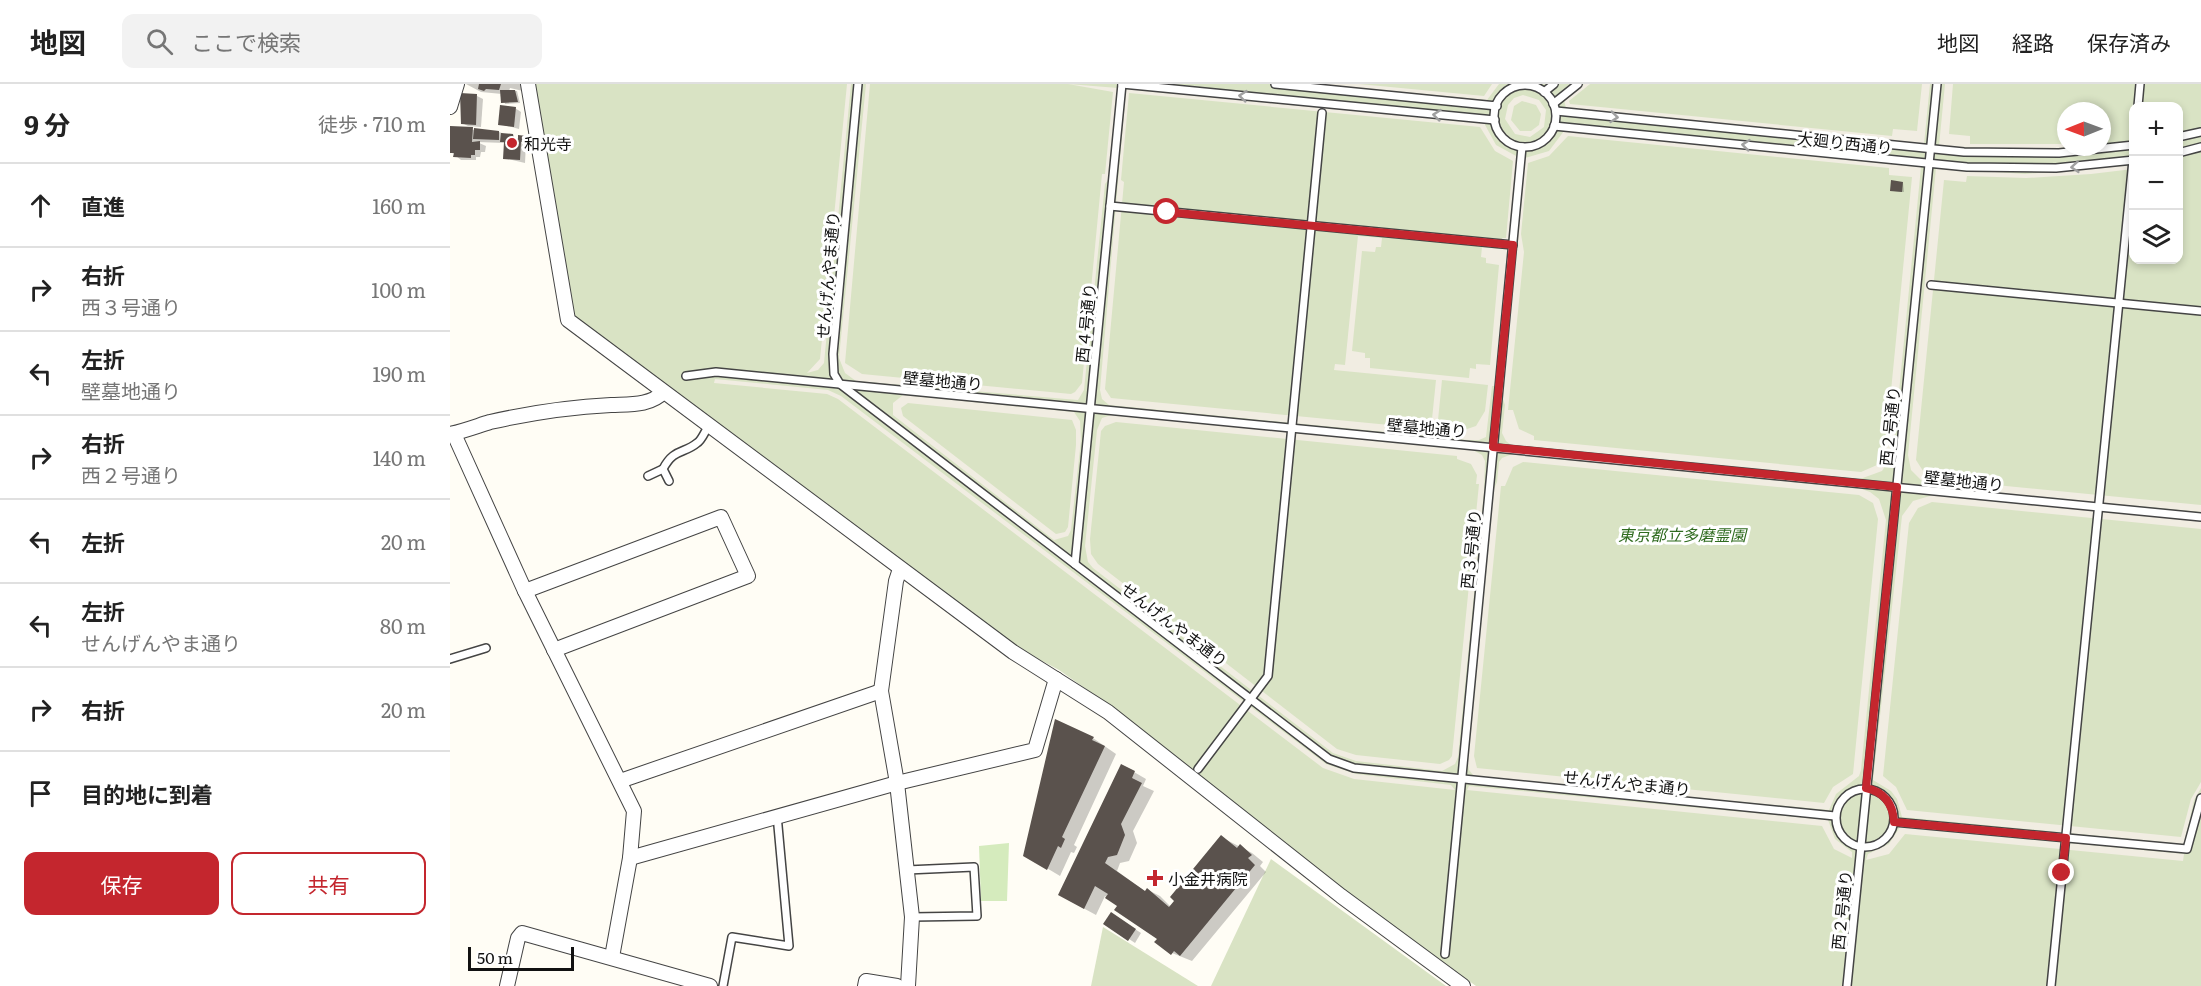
<!DOCTYPE html>
<html lang="ja">
<meta charset="utf-8">
<style>
body{margin:0;font-family:Literata,"Noto Sans JP",serif;background:#f2f2f2;color:#222}
.controls{position:absolute;right:18px;top:18px;display:grid;overflow:hidden;border-radius:12px;box-shadow:0 3px 9px #0003}
.controls button{width:54px;height:54px;display:grid;place-items:center;padding:0;border:0;border-bottom:2px solid #e0e0e0;background:#fff;color:#222;font:30px sans-serif}
.compass{position:absolute;left:1607px;top:18px;width:54px;height:54px;border-radius:50%;background:#fff;box-shadow:0 3px 9px #0003;rotate:269deg}
.scale{position:absolute;left:18px;bottom:15px;width:106px;box-sizing:border-box;padding-left:6px;border:3px solid #111;border-top:0;font-size:16px;line-height:21px;white-space:nowrap;color:#111;-webkit-text-stroke:4px #fff;paint-order:stroke}
.stop{position:absolute;width:18px;height:18px;margin:-14px;border:4px solid #c4262e;border-radius:50%;background:#fff}
.stop.end{background:#c4262e;border-color:#fff;box-shadow:0 2px 6px #0008}
.list{margin:0;padding:0;list-style:none}
h2{display:flex;justify-content:space-between;align-items:center;height:78px;margin:0;padding:0 24px;font-size:26px}
h2 small{font-size:20px;font-weight:400;color:#767676}
.list li{display:grid;grid-template-columns:39px 1fr auto;gap:18px;align-items:center;box-sizing:border-box;height:84px;padding:0 24px;border-top:2px solid #e0e0e0}
.list b{display:block;font-size:22px;white-space:nowrap}
.list p{margin:0;font-size:20px;white-space:nowrap;color:#767676}
.list em{font-size:20px;font-style:normal;color:#767676}
.actions{display:flex;gap:12px;padding:18px 24px}
.actions a{flex:1;padding:14px 0;border:2px solid #c4262e;border-radius:12px;text-align:center;font-size:21px;color:#c4262e}
.actions .main{background:#c4262e;color:#fff}
.icon{flex:none;width:33px;height:33px;fill:none;stroke:currentColor;stroke-width:2;stroke-linecap:round;stroke-linejoin:round}
.map{position:relative;flex:none;width:1751px;height:902px;overflow:hidden}
header{display:flex;align-items:center;gap:36px;box-sizing:border-box;height:84px;padding:0 30px;background:#fff;border-bottom:2px solid #e0e0e0}
header strong{font-size:28px}
nav{display:flex;gap:33px;margin-inline-start:auto;font-size:21px}
.search{width:420px;height:54px;background:#f2f2f2;display:flex;align-items:center;gap:15px;box-sizing:border-box;padding:0 21px;border-radius:12px;color:#767676;font-size:22px}
main{display:flex}
aside{flex:1;background:#fff}
.map>svg:first-child{display:block}
.green{fill:#d5ebbd}
.cemetery{fill:#d9e3c4;fill-rule:evenodd}
.plaza{fill:#f1ede2;fill-rule:evenodd}
.shadow{fill:#0003}
.building{fill:#5a524d}
.lines{fill:none;stroke-linecap:round;stroke-linejoin:round}
.service-casing{stroke:#444;stroke-width:10}
.minor-casing{stroke:#444;stroke-width:16}
.service{stroke:#fff;stroke-width:7}
.minor{stroke:#fff;stroke-width:14}
.oneway{stroke:#a0a0a0}
.route{stroke:#c4262e;stroke-width:8}
.poi-dot{fill:#c4262e;stroke:#fff;stroke-width:2}
.labels{text-anchor:middle;dominant-baseline:central;stroke-width:6;stroke-linejoin:round;paint-order:stroke}
.street-label{font-size:16px;fill:#111;stroke:#fff}
.poi-label{font-size:16px;fill:#111;stroke:#fff;text-anchor:start}
.park-label{font-size:16px;font-style:italic;fill:#2f6b1f;stroke:#fff}
</style>
<header>
<strong>地図</strong>
<div class="search"><svg class="icon" aria-label="search" viewBox="0 0 24 24"><circle cx="10" cy="10" r="6"/><path d="M15 15l6 6"/></svg>ここで検索</div>
<nav><a>地図</a><a>経路</a><a>保存済み</a></nav>
</header>
<main>
<aside>
<h2>9 分<small>徒歩 · 710 m</small></h2>
<ul class="list">
<li><svg class="icon" aria-label="ahead" viewBox="0 0 24 24"><path d="M12 20V5M6 11l6-6 6 6"/></svg><div><b>直進</b></div><em>160 m</em></li>
<li><svg class="icon" aria-label="right" viewBox="0 0 24 24"><path d="M7 20v-9h11M14 6l5 5-5 5"/></svg><div><b>右折</b><p>西３号通り</p></div><em>100 m</em></li>
<li><svg class="icon" aria-label="left" viewBox="0 0 24 24"><path d="M17 20v-9H6M10 6l-5 5 5 5"/></svg><div><b>左折</b><p>壁墓地通り</p></div><em>190 m</em></li>
<li><svg class="icon" aria-label="right" viewBox="0 0 24 24"><path d="M7 20v-9h11M14 6l5 5-5 5"/></svg><div><b>右折</b><p>西２号通り</p></div><em>140 m</em></li>
<li><svg class="icon" aria-label="left" viewBox="0 0 24 24"><path d="M17 20v-9H6M10 6l-5 5 5 5"/></svg><div><b>左折</b></div><em>20 m</em></li>
<li><svg class="icon" aria-label="left" viewBox="0 0 24 24"><path d="M17 20v-9H6M10 6l-5 5 5 5"/></svg><div><b>左折</b><p>せんげんやま通り</p></div><em>80 m</em></li>
<li><svg class="icon" aria-label="right" viewBox="0 0 24 24"><path d="M7 20v-9h11M14 6l5 5-5 5"/></svg><div><b>右折</b></div><em>20 m</em></li>
<li><svg class="icon" aria-label="arrive" viewBox="0 0 24 24"><path d="M6 21V4h12l-3 4 3 4H6"/></svg><div><b>目的地に到着</b></div></li>
</ul>
<div class="actions"><a class="main">保存</a><a>共有</a></div>
</aside>
<div class="map">
<svg width="1751" height="902" viewBox="0 0 1751 902">
<rect width="100%" height="100%" fill="#fffdf5"/>
<polygon class="green" points="559,759 557,817 531,817 529,762"/>
<g class="cemetery">
<path d="M84,0H1751V902H1026L891,804L653,617L609,586L568,564L126,236L121,228ZM1684,22H1728V176H1684ZM1616,27H1652V63H1616Z"/>
<polygon points="821,775 996,902 761,902"/>
<polygon points="653,843 748,902 641,902"/>
</g>
<g class="plaza">
<polygon points="397,0 401,0 374,279 368,286 357,289 370,275"/>
<polygon points="416,0 420,0 395,279 412,290 621,310 625,308 632,299 652,90 655,90 663,8 618,0 668,4 659,95 655,100 634,306 628,316 406,297 395,289 389,274"/>
<polygon points="867,0 909,0 1034,12 1042,0 1049,0 1037,16"/>
<polygon points="1134,0 1140,0 1119,17 1120,20 1442,52 1443,45 1467,47 1472,0 1480,0 1474,60 1116,24 1114,16"/>
<polygon points="1495,0 1503,0 1499,50 1520,52 1520,60 1616,60 1616,63 1629,63 1575,66 1489,62"/>
<path d="M676,5L1034,39L1046,61L1068,73L1046,302H1042L1036,353L1029,356H1018L659,321L652,315L650,306ZM679,9L1030,43L1045,67L1063,77L1056,154H1052L1051,165L1032,163L1031,173L1036,174V179L1049,181L1040,281L1026,280V285L1020,284L1019,294L920,284V274H915V269L902,267L912,167L925,168L926,163H931L932,154L908,152L895,281L885,280L884,286L986,296L981,345L661,314L655,305L674,98L671,96ZM992,296L1038,301L1035,327L1026,342L1008,348L987,346Z"/>
<path d="M1073,11L1089,16L1096,26L1094,43L1080,53L1065,50L1055,35L1058,21L1064,14ZM1072,17L1086,21L1091,30L1089,41L1081,47H1070L1061,36L1064,22Z"/>
<path d="M1114,47L1471,83L1443,369L1432,387L1410,395L1061,361L1056,357L1052,349L1055,321L1052,312L1075,74L1099,67ZM1118,52L1439,84V91L1462,93L1435,368L1427,381L1411,388L1084,356V352L1069,345L1063,326H1058L1074,168L1071,150L1078,79L1099,72Z"/>
<polygon points="1683,81 1683,85 1641,90 1576,94 1517,92 1516,98 1494,96 1466,376 1475,390 1485,395 1751,421 1751,428 1484,403 1473,398 1461,386 1458,371 1486,84 1575,90"/>
<polygon points="265,295 378,306 391,312 876,680 906,690 1001,701 1005,706 904,695 873,684 388,315 377,310 264,299"/>
<path d="M453,311L624,328L630,337L631,356L621,446L618,452L604,456L443,331V319ZM458,319L622,336L626,346V361L618,443L615,448L606,450L453,332L451,324Z"/>
<path d="M661,331L1023,366L1032,371L1035,377L1034,408L1008,673L1005,680L992,687L906,677L883,669L643,484L638,478L635,462L647,346L652,334ZM666,338L1007,372V375L1021,380L1027,391L1026,400H1029L1002,672L999,676L990,680L906,671L887,665L648,480L641,470L640,455L651,347L655,342Z"/>
<path d="M1062,370L1409,404L1420,408L1429,415L1436,436L1411,686L1409,692L1386,710L1379,726L1027,693L1023,691L1019,686L1017,671L1043,407L1047,398L1049,378L1052,374ZM1073,378L1409,411L1423,419L1428,435L1403,690L1383,703L1374,719L1027,684L1024,672L1051,402H1055L1063,383Z"/>
<polygon points="1483,411 1751,437 1751,445 1482,418 1468,424 1459,439 1433,692 1446,703 1457,726 1731,753 1741,715 1751,698 1751,704 1744,716 1734,760 1452,733 1447,715 1441,707 1423,696 1452,432 1463,417"/>
<polygon points="1019,702 1378,736 1385,755 1402,768 1402,774 1384,765 1372,742 1017,706"/>
<polygon points="1450,743 1734,770 1733,777 1455,750 1439,770 1416,776 1418,770 1439,760"/>
</g>
<g class="shadow">
<polygon points="16,0 75,0 73,7 60,4 59,7 67,7 70,19 55,20 52,10 31,8"/>
<polygon points="27,12 33,15 31,43 18,42 12,39"/>
<polygon points="65,24 71,28 69,45 50,40"/>
<polygon points="2,44 49,48 69,55 77,53 82,57 82,61 76,60 75,79 54,74 55,59 27,58 36,62 35,68 31,68 30,73 26,73 26,76 11,76 1,68"/>
<polygon points="1453,99 1454,108 1444,107"/>
<polygon points="606,637 643,654 666,670 624,761 627,763 624,769 621,768 610,792 575,771"/>
<polygon points="684,688 696,695 693,702 704,707 683,747 687,759 679,777 670,779 667,787 696,808 698,806 710,812 721,823 771,753 802,769 813,778 810,782 816,788 742,877 722,869 709,854 655,812 646,831 622,818"/>
<polygon points="662,830 691,849 685,859 679,855"/>
</g>
<g class="building">
<polygon points="29,0 51,0 49,6 36,5 34,7 28,5"/>
<polygon points="50,6 65,6 68,18 51,19"/>
<polygon points="10,9 27,10 26,41 11,40"/>
<polygon points="50,21 66,23 64,43 48,41"/>
<polygon points="0,42 23,43 22,58 30,57 30,66 25,66 25,71 21,71 21,74 3,73 4,69 0,69"/>
<polygon points="24,44 49,47 49,56 23,55"/>
<polygon points="51,49 63,50 64,55 68,55 68,51 77,52 77,58 71,58 70,76 53,75 54,58 50,58"/>
<polygon points="1441,96 1453,98 1452,108 1440,107"/>
<polygon points="605,635 644,653 642,656 655,662 612,753 615,755 611,764 608,762 597,786 573,772"/>
<polygon points="671,680 685,687 682,694 692,699 671,740 675,751 667,771 658,773 655,779 695,807 697,804 719,823 724,817 720,813 771,751 787,764 790,760 802,771 798,774 805,781 730,872 724,867 721,871 704,858 707,855 664,826 667,822 655,814 658,810 645,802 634,825 608,811"/>
<polygon points="661,828 686,845 678,857 653,840"/>
</g>
<g class="lines">
<defs>
<g id="service">
<polyline points="408,0 383,270 384,290 390,300 879,675 904,684 1385,732"/>
<polyline points="672,0 1045,36"/>
<polyline points="825,0 1047,22"/>
<circle cx="1075" cy="32" r="31"/>
<polyline points="1094,8 1104,0"/>
<polyline points="1103,20 1128,0"/>
<polyline points="1688,22 1690,0"/>
<polyline points="1106,27 1514,68 1609,69 1684,61"/>
<polyline points="1104,42 1517,83 1606,84 1684,76"/>
<polyline points="1728,53 1751,48"/>
<polyline points="1728,69 1751,63"/>
<polyline points="660,122 1063,161"/>
<polyline points="1481,201 1751,227"/>
<polyline points="236,292 266,288 1751,433"/>
<polyline points="198,392 213,385"/>
<path d="M219,397L213,385C224,364 234,370 247,359C252,356 255,347 258,343"/>
<polyline points="625,480 672,0"/>
<polyline points="0,575 36,564"/>
<polyline points="748,685 818,592 872,29"/>
<circle cx="1415" cy="734" r="29"/>
<polyline points="1444,738 1737,765 1751,714"/>
<polyline points="457,786 524,783 527,832 462,833"/>
<polyline points="995,870 1072,63"/>
<polyline points="273,902 282,853 339,862 327,731"/>
<polyline points="1397,902 1487,0"/>
<polyline points="1601,902 1683,76"/>
</g>
<g id="minor">
<polyline points="78,0 118,236 563,568 658,628 891,812 1013,902"/>
<polyline points="0,23 7,0"/>
<path d="M0,350C14,347 27,342 40,338C80,329 121,323 161,321C178,320 201,322 213,308"/>
<polyline points="4,350 75,507 184,727 180,774 162,873"/>
<polyline points="450,485 446,497 431,607 447,699 462,833 458,902"/>
<polyline points="75,507 271,433 298,492 104,566"/>
<polyline points="170,697 431,607"/>
<polyline points="180,774 447,699 585,666 606,595"/>
<polyline points="57,902 68,854 72,849 260,902"/>
<polyline points="415,902 416,897 447,902"/>
</g>
</defs>
<use href="#service" class="service-casing"/>
<use href="#minor" class="minor-casing"/>
<use href="#service" class="service"/>
<use href="#minor" class="minor"/>
</g>
<defs><path id="oneway-chevron" d="M-2-3.5L2.5 0L-2 3.5" fill="none" stroke-width="1.6" stroke-linecap="round" stroke-linejoin="round" transform="scale(1.5)"/></defs>
<g class="oneway">
<use href="#oneway-chevron" transform="translate(793 12) rotate(-174)"/>
<use href="#oneway-chevron" transform="translate(987 31) rotate(-174)"/>
<use href="#oneway-chevron" transform="translate(1164 33) rotate(6)"/>
<use href="#oneway-chevron" transform="translate(1296 61) rotate(-174)"/>
<use href="#oneway-chevron" transform="translate(1625 83) rotate(175)"/>
</g>
<g class="lines">
<path class="route" d="M717,128L1063,161L1043,363L1447,403L1416,704C1434,708 1443,719 1444,738L1616,754L1612,789"/>
</g>
<g class="poi-dot">
<circle cx="62" cy="59" r="6"/>
<path d="M702 785h6v6h6v6h-6v6h-6v-6h-6v-6h6z"/>
</g>
<g class="labels">
<g class="street-label">
<text transform="translate(1395 58) rotate(6)">大廻り西通り</text>
<text transform="translate(377 191) rotate(-85)">せんげんやま通り</text>
<text transform="translate(635 239) rotate(-84)">西４号通り</text>
<text transform="translate(493 296) rotate(5)">壁墓地通り</text>
<text transform="translate(1439 342) rotate(-84)">西２号通り</text>
<text transform="translate(977 343) rotate(5)">壁墓地通り</text>
<text transform="translate(1514 396) rotate(6)">壁墓地通り</text>
<text transform="translate(1020 465) rotate(-84)">西３号通り</text>
<text transform="translate(725 540) rotate(37)">せんげんやま通り</text>
<text transform="translate(1177 698) rotate(6)">せんげんやま通り</text>
<text transform="translate(1391 826) rotate(-84)">西２号通り</text>
</g>
<g class="poi-label">
<text x="74" y="59">和光寺</text>
<text x="718" y="794">小金井病院</text>
</g>
<g class="park-label">
<text x="1232" y="450">東京都立多磨霊園</text>
</g>
</g>
</svg>
<div class="controls">
<button>+</button>
<button>−</button>
<button><svg class="icon" aria-label="layers" viewBox="0 0 24 24"><path d="M12 4l9 5-9 5-9-5zM3 14l9 5 9-5"/></svg></button>
</div>
<svg class="compass" viewBox="-18 -18 36 36"><path d="M0-13l5 13h-10z" fill="#e53935"/><path d="M0 13l5-13h-10z" fill="#767676"/></svg>
<div class="scale">50 m</div>
<div class="stop" style="left:717px;top:128px"></div>
<div class="stop end" style="left:1612px;top:789px"></div>
</div>
</main>
